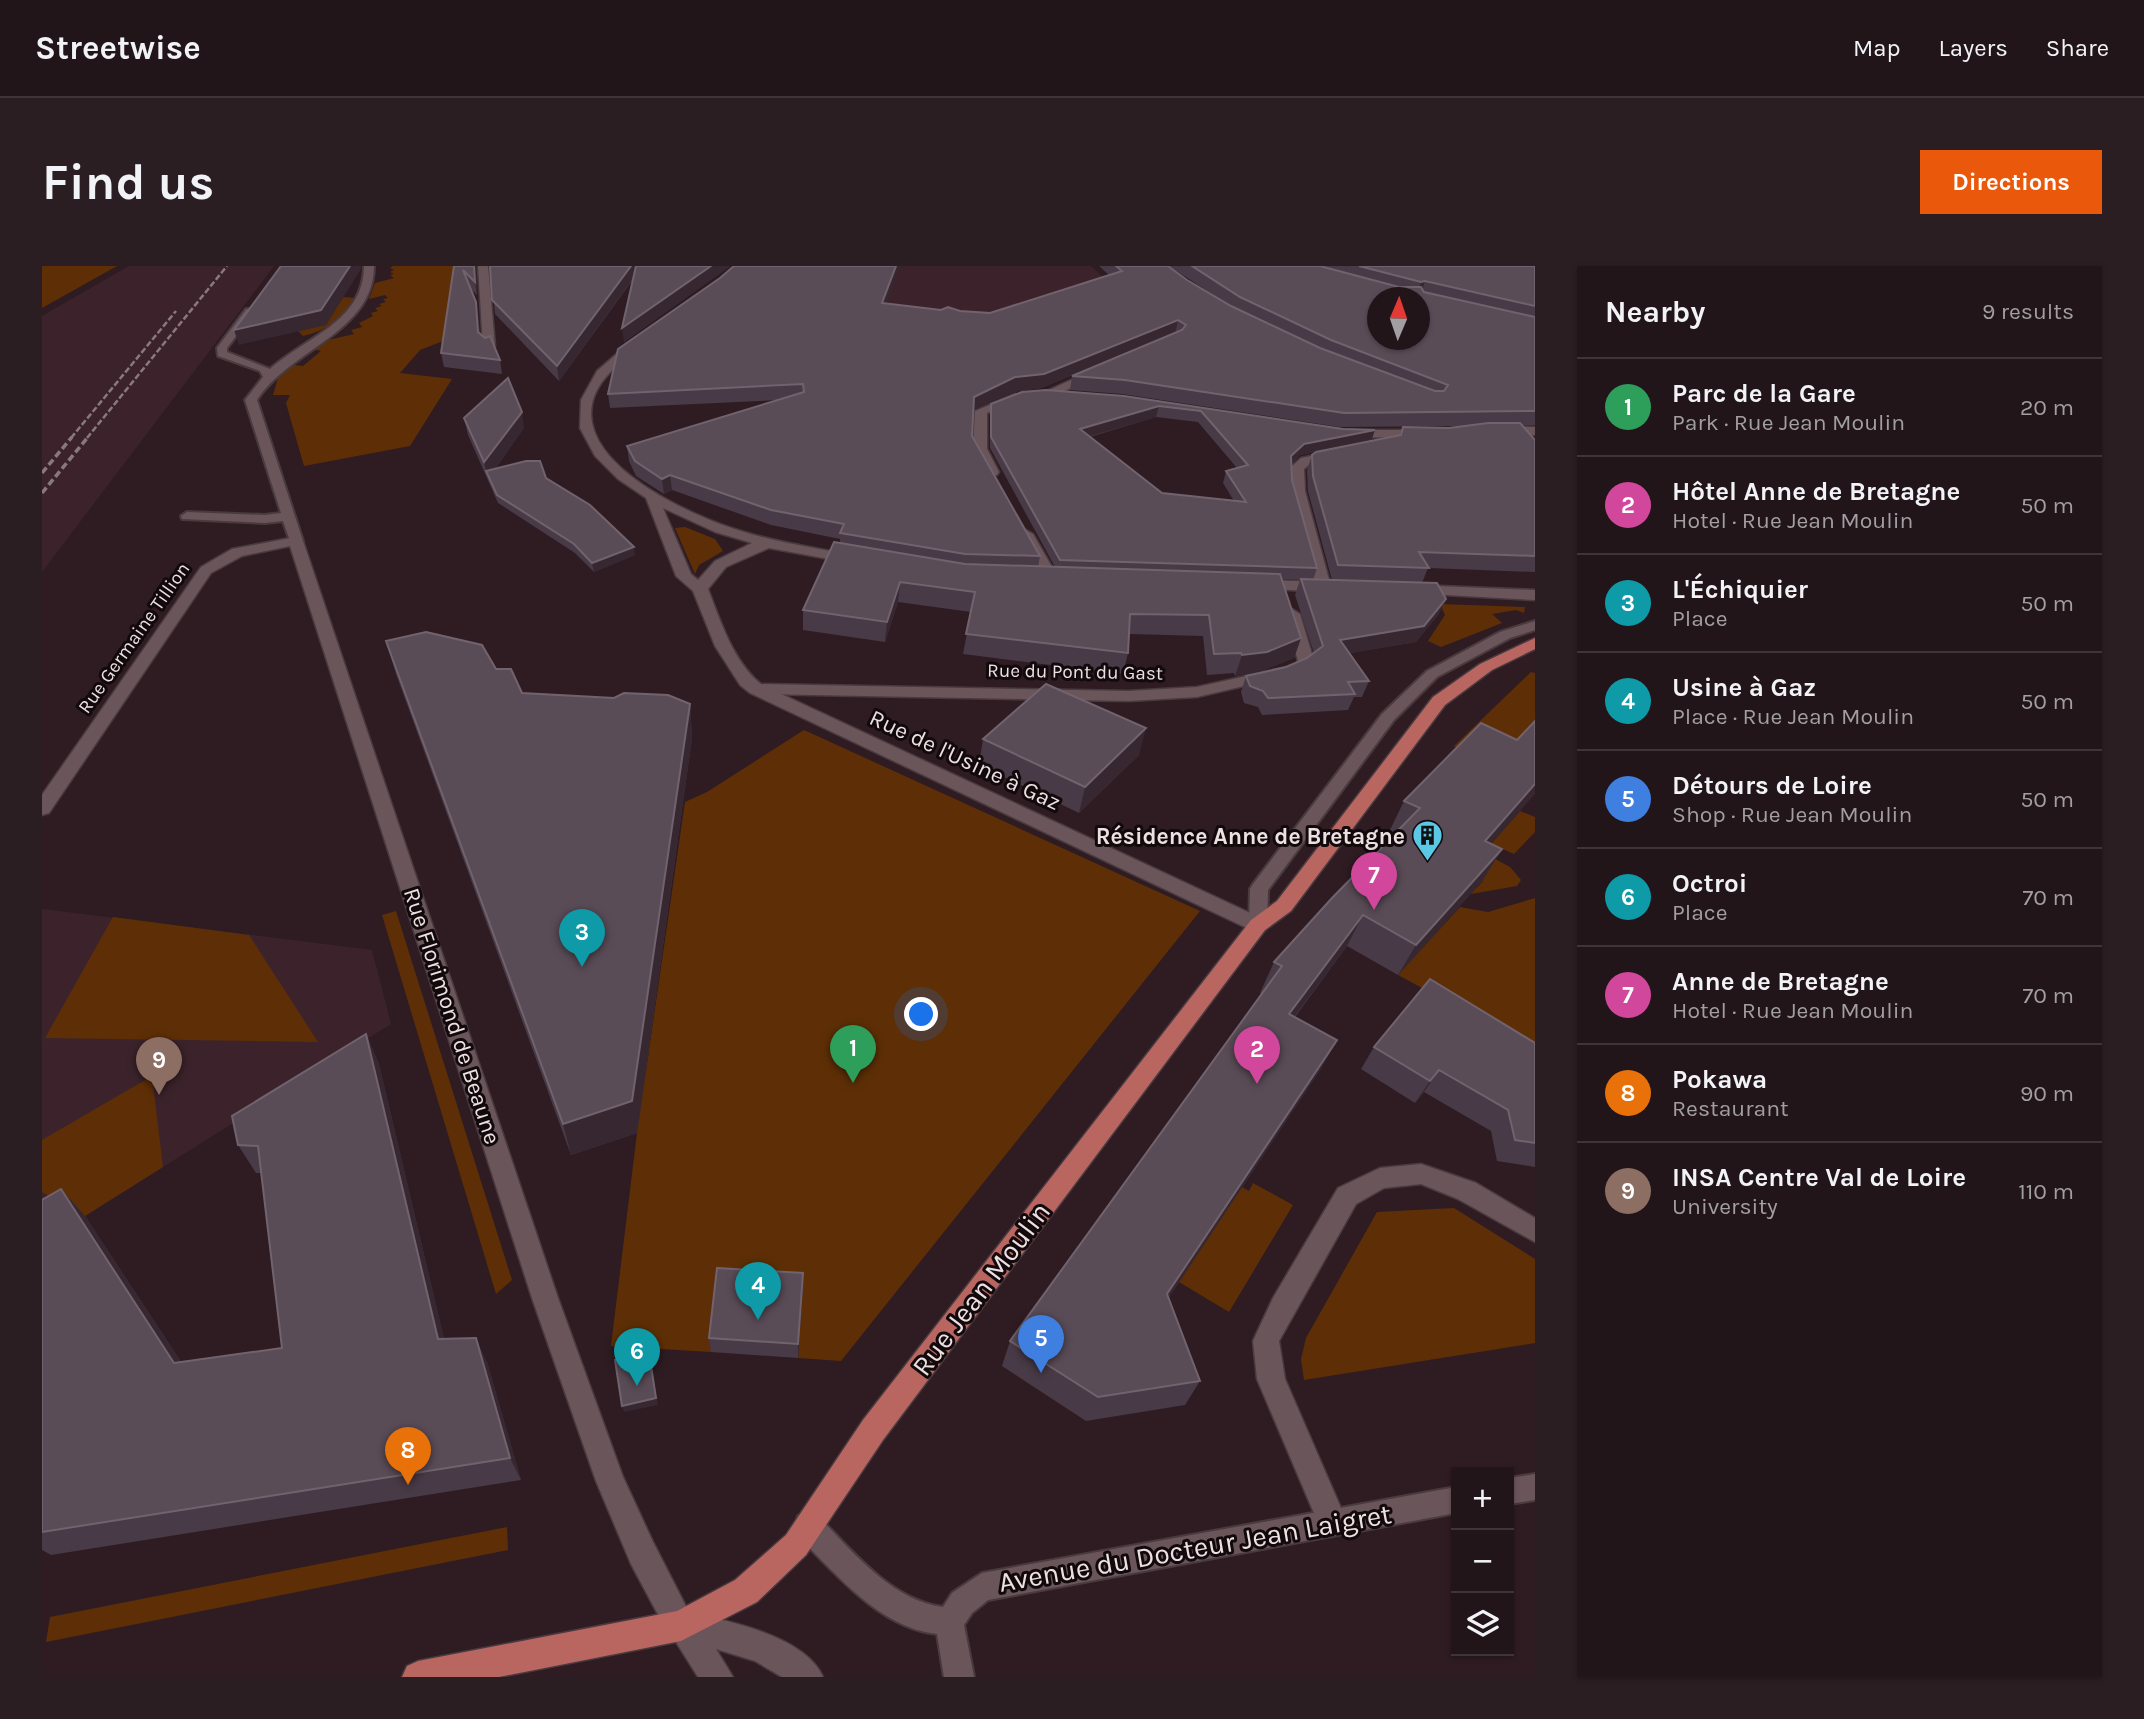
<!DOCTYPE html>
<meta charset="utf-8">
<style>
body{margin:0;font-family:Karla,sans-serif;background:#2a1e23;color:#f1f3f6}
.controls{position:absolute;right:21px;bottom:21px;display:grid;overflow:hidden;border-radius:0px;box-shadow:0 2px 5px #0004}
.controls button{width:63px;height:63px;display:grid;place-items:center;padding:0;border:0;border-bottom:2px solid #3f3439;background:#22151a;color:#f1f3f6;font:35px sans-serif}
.compass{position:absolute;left:1325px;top:21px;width:63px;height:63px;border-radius:50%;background:#22151a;box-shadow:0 2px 5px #0004;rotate:2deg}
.you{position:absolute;left:880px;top:749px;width:24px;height:24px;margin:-18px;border:5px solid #fff;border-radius:50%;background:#1a73e8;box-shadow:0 0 0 10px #1a73e833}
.badge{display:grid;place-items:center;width:46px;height:46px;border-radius:50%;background:#ea580c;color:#fff;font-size:23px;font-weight:700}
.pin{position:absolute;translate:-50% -58px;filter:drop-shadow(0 2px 4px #0008)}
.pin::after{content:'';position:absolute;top:37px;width:24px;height:21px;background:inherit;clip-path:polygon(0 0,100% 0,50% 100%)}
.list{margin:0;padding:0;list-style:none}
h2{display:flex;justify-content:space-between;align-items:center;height:91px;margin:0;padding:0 28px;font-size:30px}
h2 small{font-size:23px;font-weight:400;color:#a29fa2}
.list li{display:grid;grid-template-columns:46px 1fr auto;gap:21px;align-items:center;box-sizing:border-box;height:98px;padding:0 28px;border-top:2px solid #3f3439}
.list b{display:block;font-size:26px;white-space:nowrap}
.list p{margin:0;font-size:23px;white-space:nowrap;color:#a29fa2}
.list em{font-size:23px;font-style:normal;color:#a29fa2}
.icon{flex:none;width:38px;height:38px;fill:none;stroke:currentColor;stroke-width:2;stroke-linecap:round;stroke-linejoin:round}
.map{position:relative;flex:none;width:1493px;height:1411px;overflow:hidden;border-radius:0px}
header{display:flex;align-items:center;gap:42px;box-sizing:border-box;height:98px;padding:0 35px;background:#22151a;border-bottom:2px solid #3f3439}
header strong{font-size:33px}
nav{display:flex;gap:38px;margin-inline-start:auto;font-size:24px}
.intro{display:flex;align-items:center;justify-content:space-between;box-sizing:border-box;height:168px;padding:0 42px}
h1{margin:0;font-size:49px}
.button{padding:18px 32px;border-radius:0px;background:#ea580c;color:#fff;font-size:24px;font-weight:700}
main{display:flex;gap:42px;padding:0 42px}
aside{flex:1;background:#22151a;border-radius:0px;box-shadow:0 2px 5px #0004}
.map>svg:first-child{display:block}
.built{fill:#3c232b}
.green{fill:#5e2f06}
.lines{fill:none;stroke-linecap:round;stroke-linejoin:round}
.service-casing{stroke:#493a3f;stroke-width:4}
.minor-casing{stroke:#493a3f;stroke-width:3}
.tertiary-casing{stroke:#493a3f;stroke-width:3}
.secondary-casing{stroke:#493a3f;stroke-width:3}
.primary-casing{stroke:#493a3f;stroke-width:3}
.service{fill:#6a555b;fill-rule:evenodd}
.minor{fill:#6a555b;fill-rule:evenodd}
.tertiary{fill:#6a555b;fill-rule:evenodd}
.secondary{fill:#6a555b;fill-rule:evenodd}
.primary{fill:#b96661;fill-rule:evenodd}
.rail-far1{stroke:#88797d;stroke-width:2.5;stroke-dasharray:6 2.5;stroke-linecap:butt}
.rail{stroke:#88797d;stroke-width:3.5;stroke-dasharray:7 3.5;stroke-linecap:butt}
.wall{fill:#483a46;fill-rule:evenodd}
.shaded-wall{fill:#362730}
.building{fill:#5a4c57;stroke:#71636d;stroke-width:2;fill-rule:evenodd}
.labels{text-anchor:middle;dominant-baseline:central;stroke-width:6;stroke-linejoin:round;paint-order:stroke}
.far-street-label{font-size:19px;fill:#ede0e3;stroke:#11090b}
.street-label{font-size:23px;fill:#ede0e3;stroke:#11090b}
.poi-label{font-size:23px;font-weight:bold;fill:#ede0e3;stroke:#11090b;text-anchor:end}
.near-street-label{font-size:28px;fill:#ede0e3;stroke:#11090b}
</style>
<header>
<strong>Streetwise</strong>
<nav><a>Map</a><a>Layers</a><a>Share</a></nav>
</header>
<div class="intro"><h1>Find us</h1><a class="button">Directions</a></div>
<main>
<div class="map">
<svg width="1493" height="1411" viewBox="0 0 1493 1411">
<rect width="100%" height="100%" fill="#2e1c22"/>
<g class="built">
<polygon points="87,0 232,0 0,306 0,50"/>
<polygon points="714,0 1049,0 1064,14 1023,36 908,55 859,38 860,42"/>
<polygon points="0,643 330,684 349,758 0,977"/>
</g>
<g class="green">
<polygon points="0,0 75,0 0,42"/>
<polygon points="351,0 415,0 414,70 378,84 358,107 410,113 368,180 262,200 244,137 248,129 231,129 236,112 252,99 261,100 279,85 271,83 282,75 312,68 309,64 320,61 317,57 331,50 329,47 336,45 333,42 340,40 337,38 344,36 341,33 346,32 343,29 327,33 333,17 352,12 348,9 352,8 348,6 352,4 348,2"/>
<path d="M301,31L315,32C301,51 284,65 261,70L256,65Z"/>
<polygon points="643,261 673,273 681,285 657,299 653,308 633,262"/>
<polygon points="1398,338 1483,341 1482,347 1474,344 1450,348 1460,357 1399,381 1386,375 1403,349"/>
<polygon points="1489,406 1493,407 1493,468 1457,505 1422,488 1412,480"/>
<polygon points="762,464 1158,645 799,1095 756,1092 760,1022 677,1017 669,1086 569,1080 595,867 643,536 665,526"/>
<polygon points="1478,545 1493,551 1493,566 1472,588 1449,578"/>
<polygon points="1442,587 1468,601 1479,614 1475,620 1429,628 1441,615 1425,606"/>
<polygon points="1493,632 1493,783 1356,709 1418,641 1446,646"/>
<polygon points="354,645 470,1014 454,1028 340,649"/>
<polygon points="71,651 207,669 276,776 3,772"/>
<polygon points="110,810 121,901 43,950 0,926 0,874"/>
<polygon points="1211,917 1251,939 1187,1046 1137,1016 1200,921 1207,925"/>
<polygon points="1412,942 1493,993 1493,1077 1262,1114 1259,1093 1264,1072 1335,946"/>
<polygon points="465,1261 466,1284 4,1376 8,1351"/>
</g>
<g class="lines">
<defs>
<g id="service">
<path d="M322,0H332C332,66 247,84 215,134L261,275L259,278H249L241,255L223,257L140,253L139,250L145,246L223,249L239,247L203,134L221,111L218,105L176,90L175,82L204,43H212L213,45L185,82V86L228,103C264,71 322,55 322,0Z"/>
<polygon points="1493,355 1493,364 1468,372 1395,411 1352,454 1226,624 1225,659 1223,664 1209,664 1207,659 1208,623 1211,618 1340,448 1385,405 1458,366"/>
<polygon points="1493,1208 1493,1234 1467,1238 1467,1212"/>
<path d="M1414,1221V1247L946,1334L930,1347L922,1359L932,1411H902L895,1368C838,1362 794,1308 756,1270L753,1260L756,1250L766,1247L776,1250C811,1286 849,1334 901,1341L910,1327L940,1307Z"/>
</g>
<g id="minor">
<polygon points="436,0 446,0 453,80 447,83 441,80"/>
<polygon points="1053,103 1059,107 1057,110 1006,132 996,129"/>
<polygon points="973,128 979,132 977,135 945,147 945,183 957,206 955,209 945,209 931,183 933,145"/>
<polygon points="1457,160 1493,161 1493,169 1452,167 1451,164"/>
<polygon points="1303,164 1387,164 1393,168 1387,172 1298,171 1298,165"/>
<polygon points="1297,184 1304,188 1302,191 1268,198 1262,203 1263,225 1289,321 1281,326 1273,321 1249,225 1248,202 1259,192"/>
<polygon points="984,264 991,268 1018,315 1015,318 1005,318 1002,315 977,268"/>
<polygon points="254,271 261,275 516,1032 581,1211 611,1276 654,1360 650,1371 639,1375 628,1371 589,1298 554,1215 490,1032 248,280 200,290 169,307 7,547 0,549 0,529 159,301 190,283"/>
<polygon points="1250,343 1258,348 1272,395 1266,405 1155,431 1087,435 714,428 706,423 714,418 1087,425 1155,421 1254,399 1256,395 1242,348"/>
<polygon points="1379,898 1434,917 1493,952 1493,976 1416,933 1379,918 1342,922 1314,938 1237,1075 1243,1113 1305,1256 1300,1266 1290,1271 1280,1266 1215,1113 1211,1075 1231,1032 1296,922 1338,902"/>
</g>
<g id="tertiary">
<path d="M593,72L603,74C585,94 559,107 551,134C533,199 652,251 699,265C736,277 776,282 814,290L821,294L814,298L727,282L684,301L666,323C679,356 691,396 720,419L1223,654L1226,659L1223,664L1216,666L1209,664L708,427L698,419L673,380L651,325L634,310L604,232L576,213L553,190L538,162L539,134L555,105ZM621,242L673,266L710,277L673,295L656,314L649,308Z"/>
<polygon points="1215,314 1285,316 1293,321 1285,326 1210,322 1207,319"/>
<polygon points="1373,319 1493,324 1493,334 1368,327 1365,324"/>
</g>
<path id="secondary" d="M639,1345C680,1353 763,1369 781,1411H740L713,1395L674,1383L691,1411H656L624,1360L628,1349Z"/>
<polygon id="primary" points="1493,372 1493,383 1450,404 1403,439 1249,645 1223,664 841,1174 764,1289 715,1336 639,1375 457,1411 360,1411 365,1400 376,1395 635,1345 693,1314 744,1269 821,1154 1209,654 1235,635 1391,431 1438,398"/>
</defs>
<use href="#service" class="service-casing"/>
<use href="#minor" class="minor-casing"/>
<use href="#tertiary" class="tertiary-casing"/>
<use href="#secondary" class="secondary-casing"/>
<use href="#primary" class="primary-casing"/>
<use href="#service" class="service"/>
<use href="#minor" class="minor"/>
<use href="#tertiary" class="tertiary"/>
<use href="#secondary" class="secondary"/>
<use href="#primary" class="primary"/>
<g class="rail-far1">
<polyline points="29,172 134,45"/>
<polyline points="45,172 185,0"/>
</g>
<g class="rail">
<polyline points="0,207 30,171"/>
<polyline points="0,227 46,171"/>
</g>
</g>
<g class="wall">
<polygon points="412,0 434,0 435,29 428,22 436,49 438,68 458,94 460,108 402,101 399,87"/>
<polygon points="448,0 688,0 582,76 592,12 517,115 453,48"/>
<path d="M1057,0H1126L1145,14L1176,32L1127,0H1493V159H1480L1493,174V306L1386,302L1380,317L1404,333L1396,349L1374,376L1308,387L1327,415L1320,431H1312L1306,444L1220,449L1216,441L1202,437L1199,426L1204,410L1244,401L1265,392L1272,387L1253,329L1258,314L1240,313L1259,372L1252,392L1217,406L1193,410L1192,407L1165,409L1161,370L1087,368L1086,387L1081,408L921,388L929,346L856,336L843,376L761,364V344L798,277V273L729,259L630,224L622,228L594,210L587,195L585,180L737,134L568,142L566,128L678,12L845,37L899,44L948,47L1067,9ZM1053,100L1030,110L1028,124L1080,128L1297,161L1423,160L1407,162L1361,161L1358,169L1329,175L1333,164L1301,163L1004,124L949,138L948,149V182L1013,301H996L998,290L930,170L931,144L971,126L999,122ZM1114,151L1156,156L1195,202L1184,205L1181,217L1192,235L1120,227L1048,171ZM1273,186L1270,189L1265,204L1266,225L1290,314H1271L1275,302L1250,214V198L1258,189Z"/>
<polygon points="422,152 482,162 453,203 504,212 593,289 552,306 533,287 456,237 426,169"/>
<polygon points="344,375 454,403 480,427 572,432 648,438 650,472 595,867 529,889 354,408"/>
<polygon points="941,473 1097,489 1037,547 937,499"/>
<polygon points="1362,535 1460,583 1441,614 1356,709 1305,680 1253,751 1295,774 1278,804 1127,1031 1158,1115 1143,1139 1044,1155 960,1100 968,1075 1220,728 1218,727 1232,696 1352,569 1347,566"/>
<polygon points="324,768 337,798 402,1073 445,1096 479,1214 9,1289 0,1284 0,934 19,923 43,950 139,1096 240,1082 219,907 214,907 196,879"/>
<polygon points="1493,777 1493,901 1455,895 1449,865 1382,826 1373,837 1319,803 1332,781"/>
<polygon points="761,1007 756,1092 669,1086 667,1072"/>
</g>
<g class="shaded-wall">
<polygon points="308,0 319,0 319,3 284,59 197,79 192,64"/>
<polygon points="432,0 434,0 435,29 433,16"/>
<polygon points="589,0 597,0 597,4 517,115 515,100"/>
<polygon points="669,0 688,0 582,76 580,62"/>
<polygon points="854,0 858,0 840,50 840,37"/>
<polygon points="1383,15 1379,28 1374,30 1379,16"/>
<polygon points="434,36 436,49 438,80 436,66"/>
<polygon points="1136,54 1133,68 999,122 971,126 930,145 932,131 973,111"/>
<polygon points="1117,140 1114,151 1035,174 1038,163"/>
<polygon points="480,146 482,162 447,211 444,205 446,213 442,196"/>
<polygon points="1333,164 1329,175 1258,189 1245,202 1249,190 1262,178"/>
<polygon points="628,209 630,224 622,228 620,213"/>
<polygon points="592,281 593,289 552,306 550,297"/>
<polygon points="858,316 856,336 843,376 845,356"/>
<polygon points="1404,333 1396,349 1374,376 1292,390 1298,374"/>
<polygon points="1259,372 1252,392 1217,406 1193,410 1200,389"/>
<polygon points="648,438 650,472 595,867 529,889 521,858"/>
<polygon points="1104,462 1097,489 1037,547 1043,521"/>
<polygon points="1493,518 1493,528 1424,606 1443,575"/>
<polygon points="1460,583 1441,614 1356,709 1374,679"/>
<polygon points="1321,649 1305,680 1232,778 1247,748"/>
<polygon points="0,768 3,772 0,778"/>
<polygon points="324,768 337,798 408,1098 396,1073"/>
<polygon points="1295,774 1278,804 1112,1054 1125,1028"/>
<polygon points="1397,804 1382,826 1373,837 1388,815"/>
<polygon points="19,923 43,950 155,1121 132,1097"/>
<polygon points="761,1007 761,1022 756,1092 756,1078"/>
<polygon points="434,1072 445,1096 479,1214 468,1192"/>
<polygon points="607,1087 616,1139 582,1146 580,1140"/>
</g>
<g class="building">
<polygon points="239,0 308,0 279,44 192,64"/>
<polygon points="412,0 432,0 433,16 421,4 434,36 436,66 443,72 448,70 458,94 399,87"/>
<polygon points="448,0 589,0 515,100 450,34"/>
<polygon points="594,0 669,0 580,62"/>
<path d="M692,0H854L840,37L899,44L906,41L918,45L948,47L1080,5L1074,0H1126L1145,14L1189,40L1278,82L1393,125H1402L1406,119L1289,74L1198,31L1150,0H1278L1357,21H1379L1382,26L1493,51V145L1302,147L1083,114L1030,110L1140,64L1144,59L1136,54L1002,108L973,111L932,131L930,170L998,290L923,288L798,267L802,258L729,244L628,209L620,213L593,195L585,180L762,126L761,118L566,128L576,83L678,12ZM1335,32H1377V74H1335Z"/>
<polygon points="1317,0 1493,0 1493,40 1383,15 1379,16"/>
<polygon points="466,112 480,146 442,196 422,152"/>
<path d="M1004,124L1082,130L1301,163L1333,164L1262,178L1249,190L1250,214L1275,302L1018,294L949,171V138L980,126ZM1117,140L1159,145L1206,199L1184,205L1204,236L1120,227L1038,163Z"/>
<polygon points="1446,157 1478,157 1493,174 1493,290 1377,286 1387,302 1296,299 1271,210 1270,189 1274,186 1359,169 1361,161 1407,162"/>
<polygon points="484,195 498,195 504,212 548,239 592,281 550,297 532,278 455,229 444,205"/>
<polygon points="792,276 923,298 1238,308 1259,372 1225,386 1200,389 1199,387 1172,388 1167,349 1088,348 1086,387 924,368 933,326 858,316 845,356 761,344"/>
<polygon points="1259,313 1395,317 1404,333 1382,360 1298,374 1327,415 1306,416 1313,428 1226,432 1221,425 1208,420 1204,410 1244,401 1265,392 1281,380"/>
<polygon points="384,366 440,379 454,403 469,403 480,427 572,432 582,427 626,429 648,438 590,835 521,858 344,375"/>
<polygon points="1004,418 1104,462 1043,521 941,473"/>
<polygon points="1493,455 1493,518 1443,575 1460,583 1374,679 1321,649 1247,748 1295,774 1125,1028 1158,1115 1056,1131 968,1075 1240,700 1232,696 1290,632 1378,542 1362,535 1439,457 1475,474"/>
<polygon points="1388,713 1493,777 1493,877 1473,874 1466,844 1397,804 1388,815 1332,781"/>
<polygon points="324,768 396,1073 434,1072 468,1192 0,1266 0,934 19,923 132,1097 240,1082 216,880 196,879 190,850"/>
<polygon points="675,1002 761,1007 756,1078 667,1072"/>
<polygon points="607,1087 614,1132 580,1140 573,1094"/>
</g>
<defs>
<symbol id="building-pin" viewBox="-11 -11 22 30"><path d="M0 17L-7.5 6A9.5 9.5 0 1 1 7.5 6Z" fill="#5bc8e6" stroke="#11090b"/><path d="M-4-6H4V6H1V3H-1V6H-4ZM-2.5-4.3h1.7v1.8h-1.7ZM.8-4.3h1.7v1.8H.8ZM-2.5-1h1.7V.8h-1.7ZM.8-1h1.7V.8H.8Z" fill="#111"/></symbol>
</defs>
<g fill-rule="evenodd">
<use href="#building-pin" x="1368" y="552" width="35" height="47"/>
</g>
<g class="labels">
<g class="far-street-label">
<text transform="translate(92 372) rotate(-55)">Rue Germaine Tillion</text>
<text transform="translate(1033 406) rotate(1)">Rue du Pont du Gast</text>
</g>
<g class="street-label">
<text transform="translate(923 494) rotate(25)">Rue de l'Usine à Gaz</text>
<text transform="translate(410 750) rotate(72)">Rue Florimond de Beaune</text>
</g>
<g class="poi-label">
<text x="1363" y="570">Résidence Anne de Bretagne</text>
</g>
<g class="near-street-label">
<text transform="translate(939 1023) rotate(-53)">Rue Jean Moulin</text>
<text transform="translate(1153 1282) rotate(-10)">Avenue du Docteur Jean Laigret</text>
</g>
</g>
</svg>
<div class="controls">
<button>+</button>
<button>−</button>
<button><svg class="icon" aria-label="layers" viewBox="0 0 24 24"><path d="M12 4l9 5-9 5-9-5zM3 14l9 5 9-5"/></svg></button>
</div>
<svg class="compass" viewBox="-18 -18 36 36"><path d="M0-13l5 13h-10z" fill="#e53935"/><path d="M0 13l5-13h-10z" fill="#a29fa2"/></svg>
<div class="you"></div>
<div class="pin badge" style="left:811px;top:817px;background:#2e9e5b">1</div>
<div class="pin badge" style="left:1215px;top:818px;background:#d1479c">2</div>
<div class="pin badge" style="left:540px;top:701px;background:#0f9aa8">3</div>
<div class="pin badge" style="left:716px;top:1054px;background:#0f9aa8">4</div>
<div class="pin badge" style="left:999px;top:1107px;background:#3f7fe0">5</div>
<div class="pin badge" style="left:595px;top:1120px;background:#0f9aa8">6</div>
<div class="pin badge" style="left:1332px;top:644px;background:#d1479c">7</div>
<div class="pin badge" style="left:366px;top:1219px;background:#e8710a">8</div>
<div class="pin badge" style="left:117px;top:829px;background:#8d6e63">9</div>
</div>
<aside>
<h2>Nearby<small>9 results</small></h2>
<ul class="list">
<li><span class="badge" style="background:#2e9e5b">1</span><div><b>Parc de la Gare</b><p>Park · Rue Jean Moulin</p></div><em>20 m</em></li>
<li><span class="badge" style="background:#d1479c">2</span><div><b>Hôtel Anne de Bretagne</b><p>Hotel · Rue Jean Moulin</p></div><em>50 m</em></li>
<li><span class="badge" style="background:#0f9aa8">3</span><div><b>L'Échiquier</b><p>Place</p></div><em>50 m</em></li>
<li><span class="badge" style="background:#0f9aa8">4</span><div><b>Usine à Gaz</b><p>Place · Rue Jean Moulin</p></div><em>50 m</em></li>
<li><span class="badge" style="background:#3f7fe0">5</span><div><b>Détours de Loire</b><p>Shop · Rue Jean Moulin</p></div><em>50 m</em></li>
<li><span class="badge" style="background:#0f9aa8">6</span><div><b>Octroi</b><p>Place</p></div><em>70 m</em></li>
<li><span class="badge" style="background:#d1479c">7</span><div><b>Anne de Bretagne</b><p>Hotel · Rue Jean Moulin</p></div><em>70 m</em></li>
<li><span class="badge" style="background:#e8710a">8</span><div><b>Pokawa</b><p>Restaurant</p></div><em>90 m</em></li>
<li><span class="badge" style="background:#8d6e63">9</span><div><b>INSA Centre Val de Loire</b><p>University</p></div><em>110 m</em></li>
</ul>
</aside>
</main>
